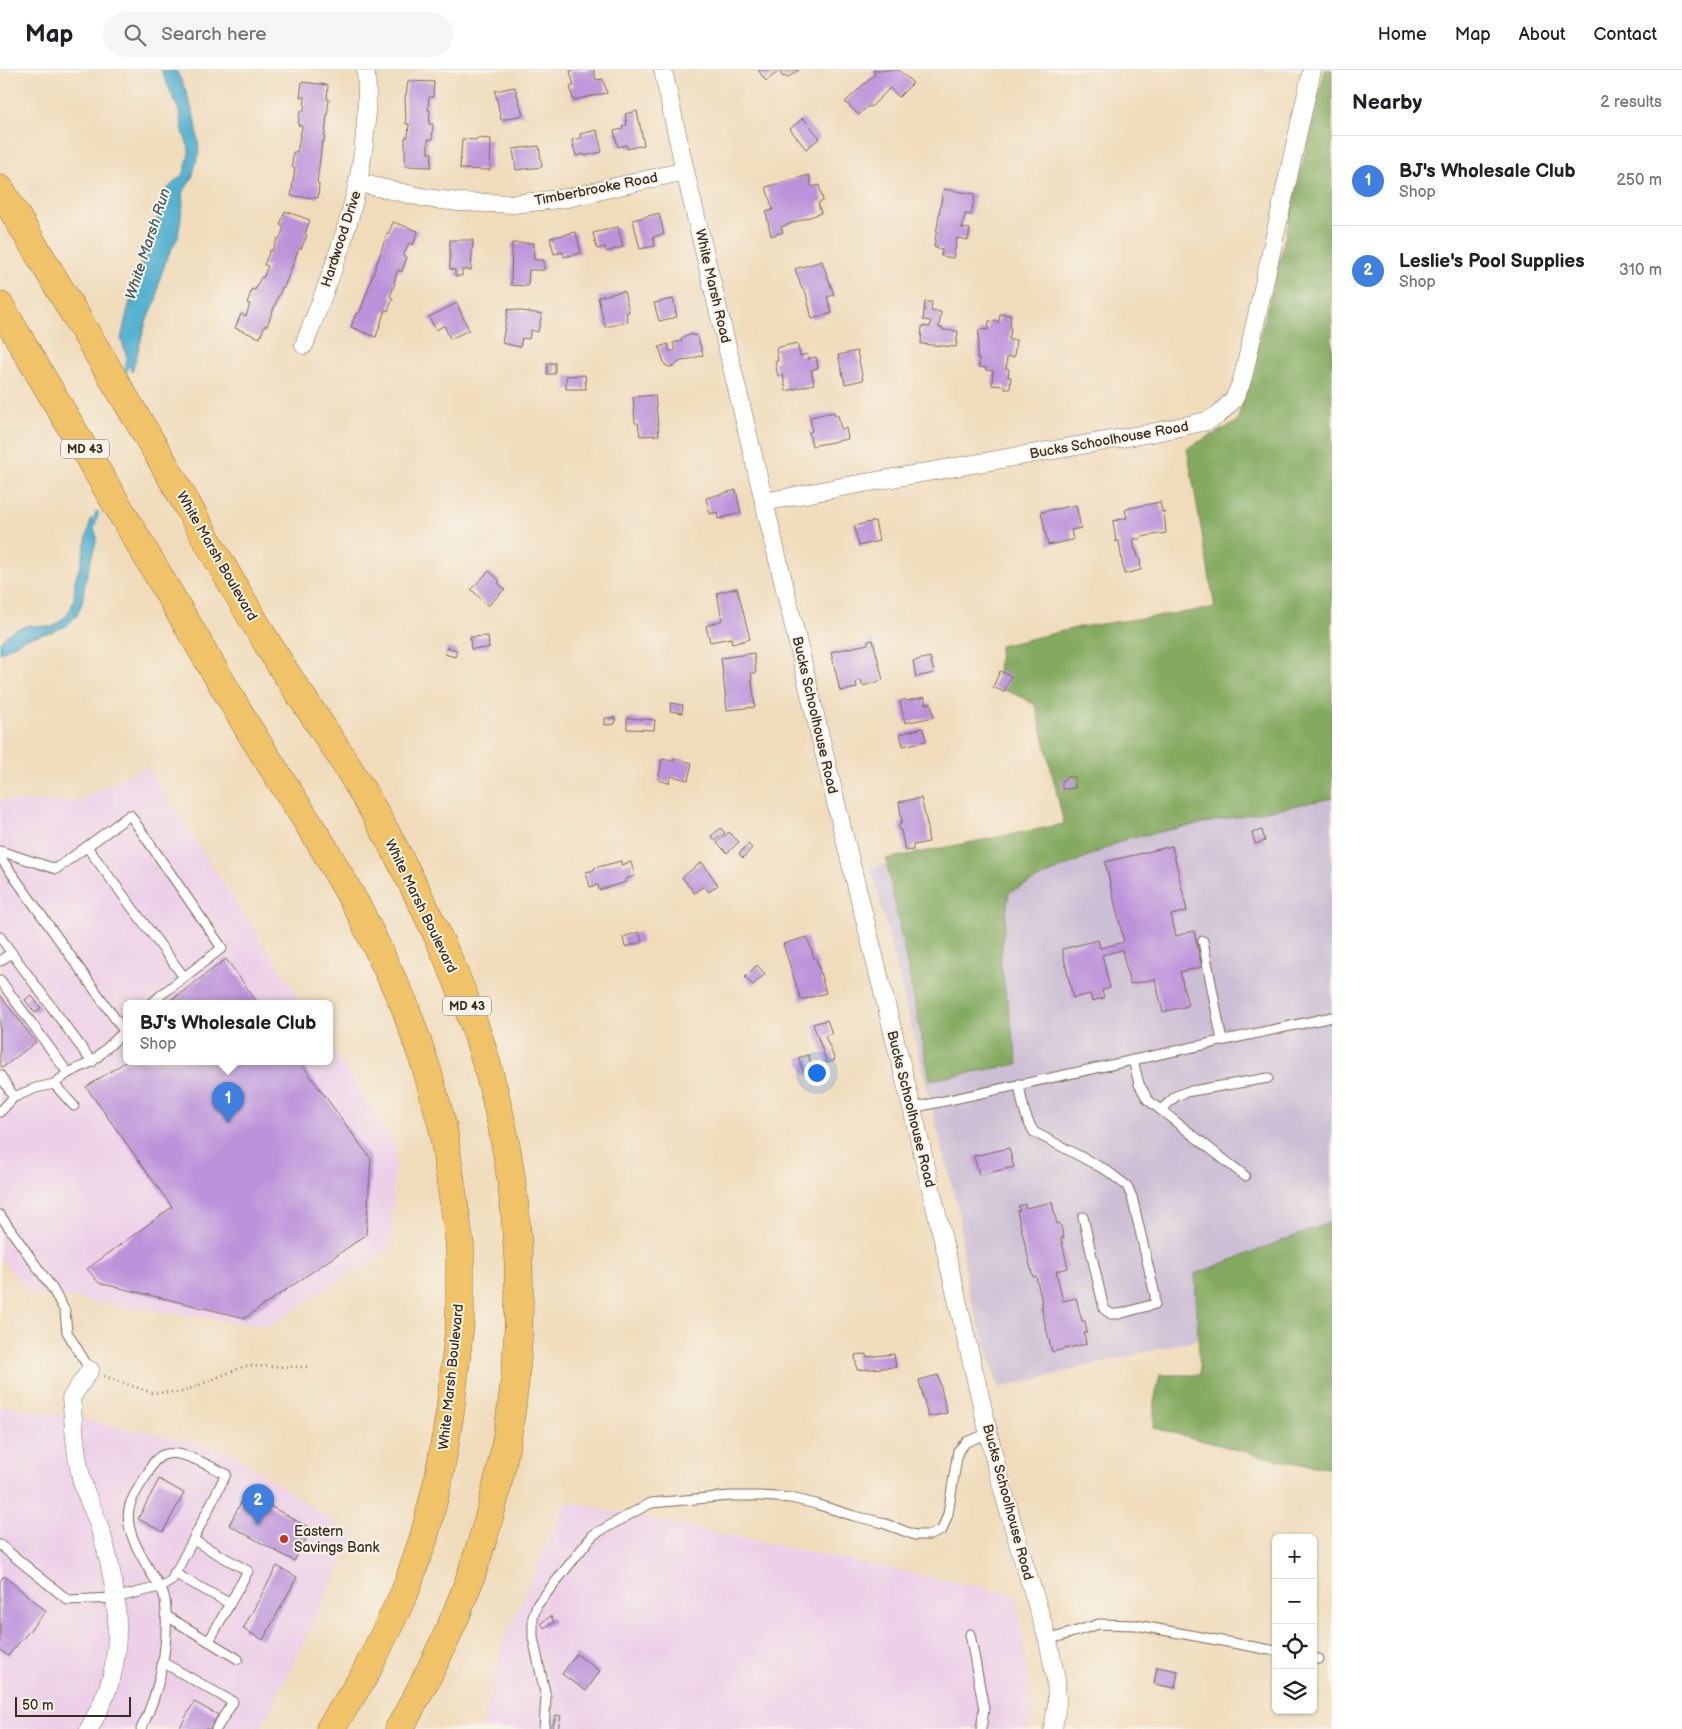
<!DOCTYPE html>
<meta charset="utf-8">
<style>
body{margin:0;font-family:"Balsamiq Sans",sans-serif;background:#f6f6f6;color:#202124}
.controls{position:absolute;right:15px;bottom:15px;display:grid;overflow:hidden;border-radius:8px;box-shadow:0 1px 4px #0004}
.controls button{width:45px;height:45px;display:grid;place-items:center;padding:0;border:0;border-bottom:1px solid #e0e0e0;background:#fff;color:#202124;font:25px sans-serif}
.scale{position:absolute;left:15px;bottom:12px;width:116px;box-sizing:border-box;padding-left:5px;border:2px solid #3b2a1e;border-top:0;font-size:14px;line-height:18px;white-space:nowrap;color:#3b2a1e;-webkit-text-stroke:4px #f7f3e8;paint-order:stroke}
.you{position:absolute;left:816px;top:1002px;width:18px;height:18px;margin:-12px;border:4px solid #fff;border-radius:50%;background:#1a73e8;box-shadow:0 0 0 8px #1a73e833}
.badge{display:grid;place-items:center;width:32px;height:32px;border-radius:50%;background:#db2777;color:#fff;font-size:16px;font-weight:700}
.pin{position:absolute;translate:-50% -41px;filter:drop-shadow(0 1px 2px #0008)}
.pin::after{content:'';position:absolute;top:26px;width:18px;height:15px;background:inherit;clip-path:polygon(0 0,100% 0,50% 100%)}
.popup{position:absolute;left:123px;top:930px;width:210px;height:65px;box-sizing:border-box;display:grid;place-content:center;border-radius:8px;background:#fff;filter:drop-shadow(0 1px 4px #0005);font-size:16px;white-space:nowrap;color:#757577}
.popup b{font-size:19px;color:#202124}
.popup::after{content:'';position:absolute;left:50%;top:100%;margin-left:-10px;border:10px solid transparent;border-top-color:#fff}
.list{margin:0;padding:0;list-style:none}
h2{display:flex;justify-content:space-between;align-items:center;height:65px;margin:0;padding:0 20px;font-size:21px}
h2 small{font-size:16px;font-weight:400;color:#757577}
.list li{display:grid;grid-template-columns:32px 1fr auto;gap:15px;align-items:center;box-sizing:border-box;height:90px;padding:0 20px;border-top:1px solid #e0e0e0}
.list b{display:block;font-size:19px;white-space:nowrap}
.list p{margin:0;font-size:16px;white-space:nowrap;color:#757577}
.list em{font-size:16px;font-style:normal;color:#757577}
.icon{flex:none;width:28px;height:28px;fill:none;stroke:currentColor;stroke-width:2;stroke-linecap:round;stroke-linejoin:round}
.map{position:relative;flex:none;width:1332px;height:1659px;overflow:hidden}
header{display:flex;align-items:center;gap:30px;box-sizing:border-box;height:70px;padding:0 25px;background:#fff;border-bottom:1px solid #e0e0e0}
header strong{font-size:24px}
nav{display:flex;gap:28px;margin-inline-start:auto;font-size:18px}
.search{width:350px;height:45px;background:#f6f6f6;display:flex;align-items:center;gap:12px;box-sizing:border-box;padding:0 18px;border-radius:28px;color:#757577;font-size:19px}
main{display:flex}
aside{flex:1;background:#fff}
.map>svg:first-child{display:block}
.built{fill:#edd0e8}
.industrial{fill:#ccbed4}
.forest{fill:#84aa60;stroke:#606a3f}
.water{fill:#51b0d0;stroke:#466d77}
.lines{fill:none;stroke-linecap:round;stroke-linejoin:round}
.stream{stroke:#51b0d0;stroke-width:4.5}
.building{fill:#bc93da}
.lane-casing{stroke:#7a6855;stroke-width:11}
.street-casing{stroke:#7a6855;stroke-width:19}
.highway-casing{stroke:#7a6855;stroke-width:29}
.path{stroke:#7a6855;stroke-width:2.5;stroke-dasharray:1 4;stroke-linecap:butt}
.lane{stroke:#fff;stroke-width:9}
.street{stroke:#fff;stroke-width:18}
.highway{stroke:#f1c369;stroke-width:28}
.poi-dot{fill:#c8321e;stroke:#f7f3e8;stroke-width:2}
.labels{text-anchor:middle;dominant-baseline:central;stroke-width:4;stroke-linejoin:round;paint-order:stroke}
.shield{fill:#f7f3e8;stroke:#73665b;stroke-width:1}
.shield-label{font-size:12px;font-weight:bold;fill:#3b2a1e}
.street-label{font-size:14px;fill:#3b2a1e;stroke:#f7f3e8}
.poi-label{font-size:14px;fill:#3b2a1e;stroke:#f7f3e8;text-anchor:start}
.water-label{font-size:15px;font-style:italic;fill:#43595c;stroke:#f7f3e8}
</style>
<header>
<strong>Map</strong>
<div class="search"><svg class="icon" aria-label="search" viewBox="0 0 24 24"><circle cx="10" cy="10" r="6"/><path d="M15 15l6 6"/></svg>Search here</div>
<nav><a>Home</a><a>Map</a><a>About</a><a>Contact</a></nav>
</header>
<main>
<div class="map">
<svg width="1332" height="1659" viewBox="0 0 1332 1659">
<rect width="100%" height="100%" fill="#f7f3e8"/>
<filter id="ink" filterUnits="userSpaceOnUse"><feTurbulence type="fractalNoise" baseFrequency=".02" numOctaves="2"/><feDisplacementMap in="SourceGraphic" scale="10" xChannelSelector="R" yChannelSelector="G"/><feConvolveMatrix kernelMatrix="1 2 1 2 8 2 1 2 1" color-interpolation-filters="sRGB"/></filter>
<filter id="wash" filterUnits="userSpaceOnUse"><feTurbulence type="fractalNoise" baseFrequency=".0096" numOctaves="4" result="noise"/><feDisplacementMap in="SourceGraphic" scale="20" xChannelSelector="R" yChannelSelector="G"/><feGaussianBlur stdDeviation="1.12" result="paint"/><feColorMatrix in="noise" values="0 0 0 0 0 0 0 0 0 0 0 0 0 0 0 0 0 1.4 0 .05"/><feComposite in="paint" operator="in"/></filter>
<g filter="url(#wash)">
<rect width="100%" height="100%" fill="#f0dcbb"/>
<g class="built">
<polygon points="146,696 303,934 127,934 127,992 329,992 329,974 396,1076 391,1177 268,1257 32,1223 0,1188 0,730 76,732"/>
<polygon points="0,1336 23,1338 151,1363 229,1382 355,1466 261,1659 0,1659"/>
<polygon points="566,1432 1017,1525 1033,1646 1029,1659 482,1659 501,1577"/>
</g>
<polygon class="industrial" points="1332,727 1332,1152 1196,1204 1199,1269 999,1318 967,1217 959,1144 871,797"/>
<g class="forest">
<polygon points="1325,0 1332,0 1332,728 1128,768 1009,822 1000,891 1018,994 930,1010 886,789 1064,754 1036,636 1024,628 997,617 1000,576 1080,557 1215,538 1187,378 1237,352 1278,197"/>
<polygon points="1332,1152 1332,1399 1273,1389 1154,1358 1154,1332 1160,1305 1200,1305 1195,1204"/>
</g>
<g class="water">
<polygon points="161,0 176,0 186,21 196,53 199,81 192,108 182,124 183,134 178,167 167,188 159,211 156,231 146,252 132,302 121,269 127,242 153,153 164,140 168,118 184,103 189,84 189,78 184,65 179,41"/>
<polygon points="91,448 97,468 85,512 82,533 76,547 66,556 52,562 26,568 0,583 0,571 10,562 28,555 53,557 67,545 71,538 74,529 75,510 81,494"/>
</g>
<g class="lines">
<g class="stream">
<polyline points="126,301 129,285"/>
<polyline points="92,462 97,443"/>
</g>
</g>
<g id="blocks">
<g class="building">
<polygon points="574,0 594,0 596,10 603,9 607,23 573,30 570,16 574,16 570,1"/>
<polygon points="758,0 799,0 787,8 785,6 783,7 779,1 766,11"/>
<polygon points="874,0 899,0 913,13 899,27 890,18 872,36 869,37 868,36 859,45 845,32 875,4 873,2"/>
<polygon points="408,11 434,12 433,27 429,27 428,40 430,40 429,54 433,54 432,70 428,69 428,83 432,83 431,97 405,96 405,67 408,67 409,54 406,54 405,25 406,25"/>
<polygon points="302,12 328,15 327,29 329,29 324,72 322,72 317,113 319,114 318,128 291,126 295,98 292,97 293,82 297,82 302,56 298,55 300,41 304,41 305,27 300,27"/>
<polygon points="515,17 523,45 501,50 495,21"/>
<polygon points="637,41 644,75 627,79 626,75 618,77 614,61 623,59 622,56 627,55 625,44"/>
<polygon points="803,48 820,68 806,79 790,59"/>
<polygon points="597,60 602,82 584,86 584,84 576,86 572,70 581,68 580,64"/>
<polygon points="477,68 491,69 490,100 460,99 462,69 477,70"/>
<polygon points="539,76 542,97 516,100 513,79"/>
<polygon points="809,105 812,117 819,115 823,131 818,133 821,143 781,157 783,162 771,166 766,142 773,140 766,117"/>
<polygon points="943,119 975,124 971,145 965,144 962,158 970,159 968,170 957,168 953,188 941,186 942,179 934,177"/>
<polygon points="285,141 310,150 305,164 307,165 301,179 299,178 284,217 282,217 267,256 265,255 260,268 235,258 241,244 246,246 250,234 247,233 252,219 255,220 261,207 263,208 268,196 264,195 270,180 272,181 278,168 280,168 284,157 280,155"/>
<polygon points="659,143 664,164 653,167 655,176 640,179 633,150"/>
<polygon points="393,152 418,161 413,175 409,173 403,186 407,187 402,201 398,200 394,212 395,213 390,227 393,228 388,241 385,240 376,267 351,257 356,243 358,244 361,239 387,164 388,165"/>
<polygon points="618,157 623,177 606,182 605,177 597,179 593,163"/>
<polygon points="576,162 581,183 564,187 563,182 554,184 550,168"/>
<polygon points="450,170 473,170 471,200 462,200 462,206 455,206 455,200 450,199"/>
<polygon points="512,173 534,173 534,190 544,190 544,200 529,200 528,216 511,215"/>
<polygon points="822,191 834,225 827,227 832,243 812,249 806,223 804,219 802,219 795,199"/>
<polygon points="624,221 629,242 626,243 628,252 605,257 598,227"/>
<polygon points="673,229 677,247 659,251 654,233"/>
<polygon points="925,232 932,232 931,241 941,242 939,258 943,258 943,260 958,261 956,277 921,274 922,256 930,257 931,251 923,250"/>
<polygon points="457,233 469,260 450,269 445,257 443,256 436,260 429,247"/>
<polygon points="508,239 542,244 538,262 531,260 529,269 522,268 520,277 502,273"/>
<polygon points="1000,244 1011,245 1010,257 1011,259 1009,270 1016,270 1014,287 1007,287 1006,299 1009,299 1008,307 1011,307 1010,319 1005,319 1005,316 992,315 993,301 986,300 986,298 979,297 979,288 977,288 979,259 988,260 989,251 999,252"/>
<polygon points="693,264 693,266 697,265 703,285 679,292 675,296 670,297 665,295 659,277 668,274 670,282 675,280 673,273 682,271 681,268"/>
<polygon points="797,273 800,286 807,284 808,289 816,287 818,298 811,300 814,314 786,321 783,305 778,306 775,292 778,291 776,278"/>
<polygon points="857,281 863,310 845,314 838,285"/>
<rect x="547" y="293" width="8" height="11"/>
<polygon points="585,305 586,319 566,319 566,306"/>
<polygon points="655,325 659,365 640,366 638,353 635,353 633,327"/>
<polygon points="834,342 835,345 838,345 841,359 846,358 848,369 812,376 809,362 812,361 810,347"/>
<polygon points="736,420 741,443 718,449 717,442 710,444 706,428"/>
<polygon points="1160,432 1162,442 1164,441 1166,463 1141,467 1140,469 1133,469 1135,481 1137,481 1138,488 1140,488 1141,500 1124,504 1119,471 1116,472 1113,451 1127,448 1125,440 1130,438"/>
<polygon points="1076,435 1081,458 1071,460 1073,470 1048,475 1041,442"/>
<polygon points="875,451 879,471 859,476 854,456"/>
<polygon points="489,501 500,511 498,513 505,519 488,536 471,519"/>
<polygon points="737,518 750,569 732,574 731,568 710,572 706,556 722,550 717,523"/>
<polygon points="488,566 489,578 471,579 470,567"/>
<polygon points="873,570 883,610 863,616 861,610 856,611 857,618 840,621 831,582 868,574 868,571"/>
<polygon points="447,577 457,580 455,587 445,584"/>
<polygon points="754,583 756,603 751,603 755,637 727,640 721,588"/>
<polygon points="930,587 934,603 916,607 913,591"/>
<polygon points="1000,601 1011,606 1004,622 993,617"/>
<polygon points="925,627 925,634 931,633 934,647 905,653 900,632 905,629 906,631"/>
<polygon points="671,633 683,635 682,643 670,641"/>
<polygon points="605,648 615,648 615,654 605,655"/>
<polygon points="627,648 655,650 654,660 627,659"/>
<polygon points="923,658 926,671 903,676 900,664"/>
<polygon points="674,688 692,693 688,710 671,706 669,713 658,710 662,689 673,691"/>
<polygon points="1065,707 1075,707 1075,718 1062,719 1062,710 1065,710"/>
<polygon points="921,728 928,758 927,759 929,772 913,775 913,780 905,781 901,760 899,760 899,755 900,755 900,752 902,752 899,732"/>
<polygon points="721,758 725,763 715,771 711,766"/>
<polygon points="1262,760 1265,771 1255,774 1252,763"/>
<polygon points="729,762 739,772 727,783 717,773"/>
<polygon points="748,774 752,778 743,788 739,784"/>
<polygon points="1172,776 1187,841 1171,845 1176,866 1194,861 1202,897 1180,902 1188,936 1163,942 1155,909 1130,914 1122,880 1102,885 1110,918 1102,920 1104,928 1092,931 1090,924 1073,928 1062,879 1098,870 1100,878 1124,872 1105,792"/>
<polygon points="621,791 621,795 631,792 635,806 625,809 626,812 599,820 598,815 590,817 586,802 595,800 594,798"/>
<polygon points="702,792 718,815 709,822 704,816 694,823 682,807"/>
<polygon points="639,862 642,872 625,877 623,867"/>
<polygon points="807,867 814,888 816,888 826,923 801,930 783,874"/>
<polygon points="226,889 259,934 172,934 170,931"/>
<polygon points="757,895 765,904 753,915 745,907"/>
<polygon points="0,925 36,972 2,998 0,994"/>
<polygon points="31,925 41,938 35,943 25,930"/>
<polygon points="827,950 832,963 825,966 835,990 827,993 813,954"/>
<polygon points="808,985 814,1001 805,1005 798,988"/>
<polygon points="127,991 300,992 371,1089 366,1165 245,1248 99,1213 87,1199 172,1137 86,1017"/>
<polygon points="1009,1078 1014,1097 979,1105 974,1086"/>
<polygon points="1052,1132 1057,1154 1060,1153 1064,1168 1061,1168 1068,1198 1056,1201 1063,1231 1076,1228 1082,1251 1085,1251 1087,1262 1084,1263 1086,1274 1052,1282 1041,1237 1043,1237 1036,1206 1033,1207 1017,1141 1020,1140 1018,1136 1025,1134 1026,1138"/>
<polygon points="866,1284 866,1287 894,1284 896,1297 857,1300 855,1285"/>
<polygon points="938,1305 947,1343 928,1347 919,1310"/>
<polygon points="159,1409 184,1423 163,1462 138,1449"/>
<polygon points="246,1423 312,1459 294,1491 229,1455"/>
<polygon points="277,1496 297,1507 263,1570 243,1559"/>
<polygon points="4,1506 46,1541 8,1586 0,1579 0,1511"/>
<polygon points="551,1546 554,1552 544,1558 541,1553"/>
<polygon points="576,1584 600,1601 586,1621 562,1604"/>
<polygon points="1157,1597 1178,1601 1175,1618 1154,1614"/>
<polygon points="194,1632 218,1645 210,1659 179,1659"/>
<polygon points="556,1645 561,1646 558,1659 552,1659"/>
</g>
</g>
</g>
<g filter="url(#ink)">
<use href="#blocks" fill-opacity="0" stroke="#7a6855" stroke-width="1"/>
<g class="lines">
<defs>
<g id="lane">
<polyline points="87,777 184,907"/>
<polyline points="0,781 56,799 130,745 222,878 161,925 151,934"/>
<polyline points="0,787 124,961"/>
<polyline points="0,867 92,992"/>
<polyline points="1203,871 1222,971"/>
<polyline points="0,891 11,883"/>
<polyline points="0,910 68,1003"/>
<polyline points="1133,990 1139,1014 1148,1030 1245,1106"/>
<polyline points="0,1005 14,1027"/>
<polyline points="54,1014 74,1036"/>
<path d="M1019,1014C1022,1031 1024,1047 1034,1062L1106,1100L1127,1116L1132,1127L1155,1225V1234L1119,1244H1111L1104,1239L1083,1147"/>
<polyline points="912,1038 1332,947"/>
<polyline points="1161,1040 1176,1026 1186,1022 1268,1008"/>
<polyline points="0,1042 14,1027 36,1018 54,1014 68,1003 92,992 127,959"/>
<polyline points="0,1145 52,1218 65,1241 67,1262 90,1300"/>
<polyline points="193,1470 248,1501 209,1571"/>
<path d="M0,1475L68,1530L114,1528L160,1517L171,1511L193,1470L226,1404C208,1396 172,1372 156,1390C152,1393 150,1399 148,1403C142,1412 135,1422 131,1432C121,1456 140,1483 151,1503C156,1511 164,1520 165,1530C170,1573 160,1621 141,1659"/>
<polyline points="174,1503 229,1533"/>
<polyline points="165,1545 238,1589"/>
<polyline points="970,1564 984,1639 981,1659"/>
<polyline points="1048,1570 1099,1554 1136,1555 1276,1581"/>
<polyline points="1313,1588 1319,1589"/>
<polyline points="162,1592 233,1632 216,1659"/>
<polyline points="544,1659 546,1627 533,1568 533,1547 537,1535 593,1465 634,1442 651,1433 730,1426 761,1426 791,1428 816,1434 854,1446 880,1452 915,1465 930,1465 942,1460 948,1444 958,1381 966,1372 989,1363"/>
</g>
<g id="street">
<polyline points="663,0 685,101 843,762 912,1038 996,1395 1020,1480 1048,1570 1056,1610 1057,1634 1053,1659"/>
<polyline points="359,113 426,128 458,132 514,134 567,128 685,101"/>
<path d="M304,275C340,182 373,103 366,0"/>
<polyline points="764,432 842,417 1151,363 1207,351 1218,345 1234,329 1240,316 1244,303 1312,0"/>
<path d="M89,1659C100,1639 110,1618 114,1596C122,1549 113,1498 98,1453C93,1438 84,1423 81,1407C75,1382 74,1354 71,1328L90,1300"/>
</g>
<g id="highway">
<path d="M0,119C52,207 105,294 157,382C195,448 232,516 272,581C294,617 319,652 342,688C382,752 418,821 449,891C531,1075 541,1289 479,1481C460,1544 431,1602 399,1659"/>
<polyline points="0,236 251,663 322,775 360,842 404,934 427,1000 443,1058 460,1176 460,1252 450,1342 439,1407 424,1467 405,1522 364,1606 330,1659"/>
</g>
</defs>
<use href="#lane" class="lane-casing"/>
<use href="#street" class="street-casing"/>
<use href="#highway" class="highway-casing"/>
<polyline class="path" points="104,1306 152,1323 182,1322 245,1296 307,1297"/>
<use href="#lane" class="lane"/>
<use href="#street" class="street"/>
<use href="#highway" class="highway"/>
</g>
</g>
<circle class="poi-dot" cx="284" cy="1469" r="5"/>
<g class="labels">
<g class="shield">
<rect x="61" y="369.5" width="48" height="19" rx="4"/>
<rect x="443" y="926.5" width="48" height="19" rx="4"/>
</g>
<g class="shield-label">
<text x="85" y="379">MD 43</text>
<text x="467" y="936">MD 43</text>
</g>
<g class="street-label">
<text transform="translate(596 119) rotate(-11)">Timberbrooke Road</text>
<text transform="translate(341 169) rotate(-72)">Hardwood Drive</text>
<text transform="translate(713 216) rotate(77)">White Marsh Road</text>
<text transform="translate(1109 370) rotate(-10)">Bucks Schoolhouse Road</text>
<text transform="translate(217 486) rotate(60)">White Marsh Boulevard</text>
<text transform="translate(815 645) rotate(77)">Bucks Schoolhouse Road</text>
<text transform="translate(421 836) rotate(64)">White Marsh Boulevard</text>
<text transform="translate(911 1039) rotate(76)">Bucks Schoolhouse Road</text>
<text transform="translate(451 1307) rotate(-84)">White Marsh Boulevard</text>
<text transform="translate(1008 1432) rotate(75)">Bucks Schoolhouse Road</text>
</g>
<g class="poi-label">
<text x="294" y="1461">Eastern<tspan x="294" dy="16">Savings Bank</tspan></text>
</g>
<g class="water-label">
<text transform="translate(148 174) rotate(-72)">White Marsh Run</text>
</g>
</g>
</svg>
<div class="controls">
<button>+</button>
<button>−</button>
<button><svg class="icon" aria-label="locate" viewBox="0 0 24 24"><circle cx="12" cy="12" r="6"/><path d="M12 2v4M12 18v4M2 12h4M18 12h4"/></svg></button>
<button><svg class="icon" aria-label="layers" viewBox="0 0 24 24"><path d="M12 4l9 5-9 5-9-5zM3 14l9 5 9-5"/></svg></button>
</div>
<div class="scale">50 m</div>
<div class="you"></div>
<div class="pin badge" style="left:228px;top:1053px;background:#3f7fe0">1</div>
<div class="popup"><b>BJ's Wholesale Club</b>Shop</div>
<div class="pin badge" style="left:258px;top:1455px;background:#3f7fe0">2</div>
</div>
<aside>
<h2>Nearby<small>2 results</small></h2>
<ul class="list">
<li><span class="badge" style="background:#3f7fe0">1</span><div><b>BJ's Wholesale Club</b><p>Shop</p></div><em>250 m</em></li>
<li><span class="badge" style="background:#3f7fe0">2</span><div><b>Leslie's Pool Supplies</b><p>Shop</p></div><em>310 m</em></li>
</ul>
</aside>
</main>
